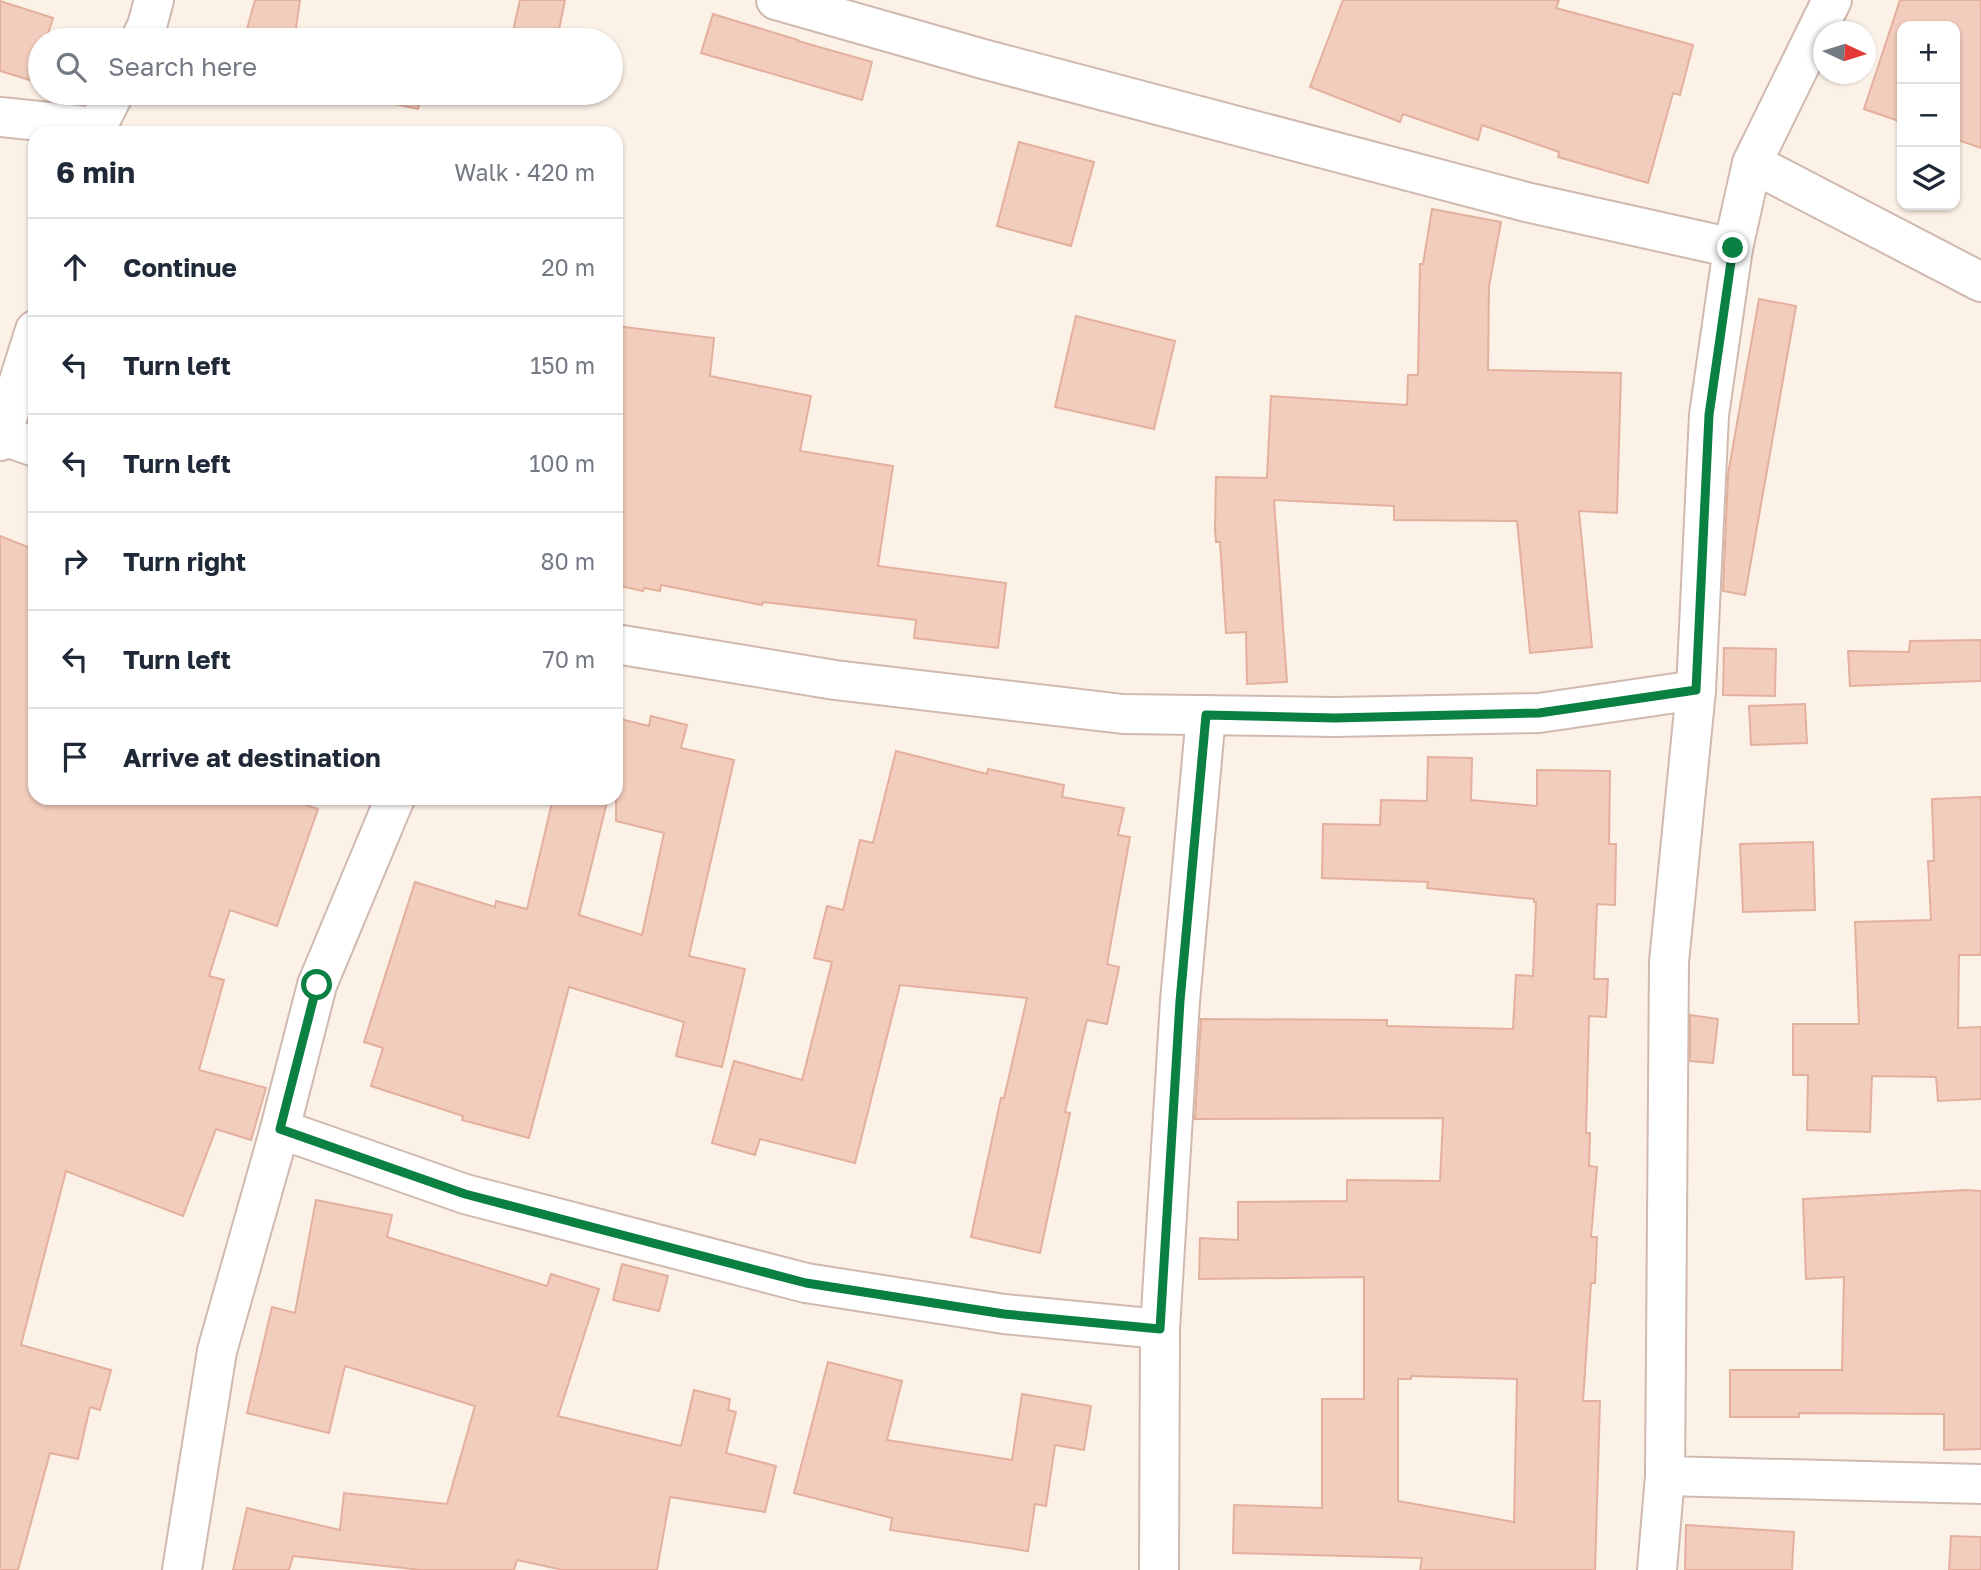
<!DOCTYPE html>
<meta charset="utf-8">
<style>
body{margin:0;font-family:"Golos Text",sans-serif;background:#f2f2f3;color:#1f2937}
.controls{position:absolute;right:21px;top:21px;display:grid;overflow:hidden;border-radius:14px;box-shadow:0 2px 5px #0004}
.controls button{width:63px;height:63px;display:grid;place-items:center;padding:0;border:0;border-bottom:2px solid #e0e1e3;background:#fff;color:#1f2937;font:35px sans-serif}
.compass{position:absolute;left:1813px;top:21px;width:63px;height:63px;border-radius:50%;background:#fff;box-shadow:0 2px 5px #0004;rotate:94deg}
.stop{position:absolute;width:21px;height:21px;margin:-16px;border:5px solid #0b8043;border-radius:50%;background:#fff}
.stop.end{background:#0b8043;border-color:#fff;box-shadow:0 2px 7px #0008}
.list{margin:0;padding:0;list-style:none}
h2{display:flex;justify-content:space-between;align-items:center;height:91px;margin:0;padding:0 28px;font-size:30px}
h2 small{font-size:23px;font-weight:400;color:#747a83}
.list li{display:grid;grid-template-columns:46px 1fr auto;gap:21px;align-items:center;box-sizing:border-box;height:98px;padding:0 28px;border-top:2px solid #e0e1e3}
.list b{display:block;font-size:26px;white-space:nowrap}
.list em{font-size:23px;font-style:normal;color:#747a83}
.icon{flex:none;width:38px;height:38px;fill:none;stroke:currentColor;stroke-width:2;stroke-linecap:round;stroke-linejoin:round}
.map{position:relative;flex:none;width:1981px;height:1570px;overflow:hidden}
.search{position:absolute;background:#fff;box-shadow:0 2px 5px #0004;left:28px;top:28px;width:595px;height:77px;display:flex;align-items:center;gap:18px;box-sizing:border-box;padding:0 24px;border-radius:38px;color:#747a83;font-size:26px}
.panel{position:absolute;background:#fff;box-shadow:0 2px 5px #0004;left:28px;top:126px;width:595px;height:679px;border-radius:21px}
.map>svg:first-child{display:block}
.building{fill:#f2ccbd;stroke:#e4b09e;stroke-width:2;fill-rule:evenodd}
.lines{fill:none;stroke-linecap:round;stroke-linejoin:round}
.minor-casing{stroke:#d0b9ae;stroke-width:42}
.minor{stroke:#fff;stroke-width:38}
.route{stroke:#0b8043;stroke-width:9}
</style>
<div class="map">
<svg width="1981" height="1570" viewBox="0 0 1981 1570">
<rect width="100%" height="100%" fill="#fcf1e6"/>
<g class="building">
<polygon points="255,0 300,0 295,35 313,40 244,40"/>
<polygon points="520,0 565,0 557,40 511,40"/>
<polygon points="1343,0 1559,0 1556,8 1693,45 1680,95 1673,93 1648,183 1558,157 1559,152 1482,125 1478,140 1403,114 1400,122 1310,87"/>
<polygon points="1900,0 1981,0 1981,148 1955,139 1955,26 1902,26 1902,122 1864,109"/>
<polygon points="0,1 53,18 46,40 40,40 40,58 33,81 0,71"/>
<polygon points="713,14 798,40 798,41 872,62 862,100 701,53"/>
<polygon points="346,93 422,93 418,109"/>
<polygon points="1019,142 1094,162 1071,246 997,226"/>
<polygon points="1432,209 1501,222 1489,286 1488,370 1621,373 1617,513 1579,511 1592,647 1530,653 1517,521 1394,520 1394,506 1274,500 1287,682 1247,684 1246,632 1226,633 1220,542 1216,542 1215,529 1216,477 1267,478 1271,396 1407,405 1408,375 1418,375 1420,264 1423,264"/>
<polygon points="1759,299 1796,306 1745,595 1723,591 1728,474"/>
<polygon points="1076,316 1175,341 1154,429 1055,407"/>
<polygon points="616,326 714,338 710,376 811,396 800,451 893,466 878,566 1006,583 998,648 914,638 916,620 763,602 762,605 661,585 660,591 644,588 643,591 616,585"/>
<polygon points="0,536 35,550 35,798 286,798 318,809 277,926 230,910 209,976 224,980 199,1070 266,1088 251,1140 216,1129 183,1216 66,1171 21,1345 111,1370 100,1410 90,1407 78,1459 50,1453 18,1570 0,1570"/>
<polygon points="1981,640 1981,681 1850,686 1848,651 1909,652 1910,641"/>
<polygon points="1724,648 1776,649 1775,696 1723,695"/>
<polygon points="1805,704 1807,743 1751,745 1749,706"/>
<polygon points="651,716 687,725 681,748 734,760 689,956 745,969 722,1067 676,1056 684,1022 569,987 529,1138 462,1120 463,1116 371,1086 383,1048 364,1042 415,882 495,907 496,901 527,909 553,798 608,798 579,915 642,935 664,833 616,821 616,718 649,726"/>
<polygon points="896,751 987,774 988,769 1064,785 1062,797 1124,808 1118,835 1130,837 1107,964 1119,967 1107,1024 1087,1020 1065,1112 1070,1113 1040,1253 971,1237 1001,1098 1004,1098 1027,998 900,985 855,1163 760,1139 755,1155 712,1143 734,1061 802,1080 832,962 814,958 827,906 843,910 860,840 873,843"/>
<path d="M1428,757L1472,758L1471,800L1537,806V770L1610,771L1609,844H1616L1615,905L1597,904L1594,979H1608L1606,1017L1589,1016L1586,1133H1590L1589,1166L1597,1167L1591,1237H1597L1595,1283H1591L1583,1401H1600L1595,1570H1420L1422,1558L1233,1553L1234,1505L1322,1508V1399H1364V1277L1199,1279L1200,1238L1238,1240V1202L1347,1201V1180L1440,1181L1443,1118L1195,1119L1201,1019L1387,1020V1026L1513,1029L1516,975L1533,976L1536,902H1534V899L1427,888L1428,882L1322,878L1323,824L1380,825L1381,800L1427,801ZM1411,1376L1517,1379L1514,1522L1398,1501V1379H1411Z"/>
<polygon points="1981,797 1981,955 1959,955 1958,1028 1981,1027 1981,1099 1938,1101 1936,1077 1872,1076 1870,1132 1807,1130 1808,1075 1793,1075 1793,1024 1859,1024 1855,922 1931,920 1928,861 1934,861 1932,799"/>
<polygon points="1813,842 1815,910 1743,912 1740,844"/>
<polygon points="1690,1015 1718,1019 1713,1063 1690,1061"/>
<polygon points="1966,1190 1981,1191 1981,1449 1944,1450 1944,1414 1799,1413 1799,1417 1730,1417 1730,1370 1842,1370 1844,1277 1806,1279 1803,1199"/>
<polygon points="316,1200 392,1215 387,1237 547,1286 551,1274 599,1289 558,1416 681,1446 694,1390 730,1399 728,1410 736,1412 726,1453 776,1466 765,1512 670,1497 657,1570 563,1570 517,1560 514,1570 422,1570 293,1556 289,1570 233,1570 247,1508 340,1530 344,1493 447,1504 475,1406 345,1366 329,1433 247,1413 272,1307 295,1313"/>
<polygon points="622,1264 668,1276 659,1311 613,1300"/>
<polygon points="828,1362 902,1381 887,1440 1012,1460 1022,1394 1091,1406 1084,1450 1055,1445 1046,1506 1035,1504 1028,1551 890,1530 892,1518 794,1493"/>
<polygon points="1686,1525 1794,1532 1792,1570 1685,1570"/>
<polygon points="1951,1536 1981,1537 1981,1570 1949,1570"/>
</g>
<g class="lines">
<defs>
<g id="minor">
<polyline points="776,0 983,59 1526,202 1733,248"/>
<polyline points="1832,0 1752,163 1733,248 1709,415 1696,690 1669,962 1665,1476 1981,1484"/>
<polyline points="140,40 147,26 154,0"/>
<polyline points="0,117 97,127"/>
<polyline points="97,133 97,127 114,93"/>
<polyline points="1752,163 1981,282"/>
<polyline points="0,435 35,447"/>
<polyline points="0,441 35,330"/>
<polyline points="616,644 835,680 1123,714 1335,717 1539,713 1696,690"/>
<polyline points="280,1129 465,1194 806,1283 1004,1314 1160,1329"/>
<polyline points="182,1570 217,1351 280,1129 317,985 395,798"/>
<polyline points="1159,1570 1160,1329 1180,1001 1206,715"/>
<polyline points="1657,1570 1665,1476"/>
</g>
</defs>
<use href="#minor" class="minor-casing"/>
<use href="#minor" class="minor"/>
</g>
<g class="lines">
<polyline class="route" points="317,985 280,1129 465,1194 806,1283 1004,1314 1160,1329 1180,1001 1206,715 1335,718 1539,713 1696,690 1709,415 1733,248"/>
</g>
</svg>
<div class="controls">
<button>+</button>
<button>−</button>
<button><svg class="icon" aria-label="layers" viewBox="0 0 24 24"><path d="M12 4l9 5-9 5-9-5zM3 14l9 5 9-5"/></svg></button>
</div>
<svg class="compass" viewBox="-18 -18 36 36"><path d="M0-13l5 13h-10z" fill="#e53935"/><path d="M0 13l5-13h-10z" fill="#747a83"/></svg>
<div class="stop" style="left:317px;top:985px"></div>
<div class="stop end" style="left:1733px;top:248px"></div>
<div class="search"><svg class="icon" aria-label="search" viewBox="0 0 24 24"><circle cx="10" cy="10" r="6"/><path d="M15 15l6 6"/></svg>Search here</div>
<section class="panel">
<h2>6 min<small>Walk · 420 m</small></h2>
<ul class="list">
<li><svg class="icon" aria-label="ahead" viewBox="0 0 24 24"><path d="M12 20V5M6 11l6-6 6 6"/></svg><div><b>Continue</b></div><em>20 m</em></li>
<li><svg class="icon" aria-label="left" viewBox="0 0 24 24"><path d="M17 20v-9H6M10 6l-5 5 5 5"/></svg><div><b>Turn left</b></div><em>150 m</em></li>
<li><svg class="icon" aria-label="left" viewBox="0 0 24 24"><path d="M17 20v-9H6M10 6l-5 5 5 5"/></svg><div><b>Turn left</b></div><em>100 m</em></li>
<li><svg class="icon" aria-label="right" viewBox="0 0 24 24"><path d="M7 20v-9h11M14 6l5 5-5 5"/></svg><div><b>Turn right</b></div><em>80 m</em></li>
<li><svg class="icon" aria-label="left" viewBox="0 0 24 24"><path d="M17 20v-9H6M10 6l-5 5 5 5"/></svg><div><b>Turn left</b></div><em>70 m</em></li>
<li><svg class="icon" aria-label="arrive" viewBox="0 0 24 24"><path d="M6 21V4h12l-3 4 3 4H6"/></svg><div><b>Arrive at destination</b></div></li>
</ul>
</section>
</div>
